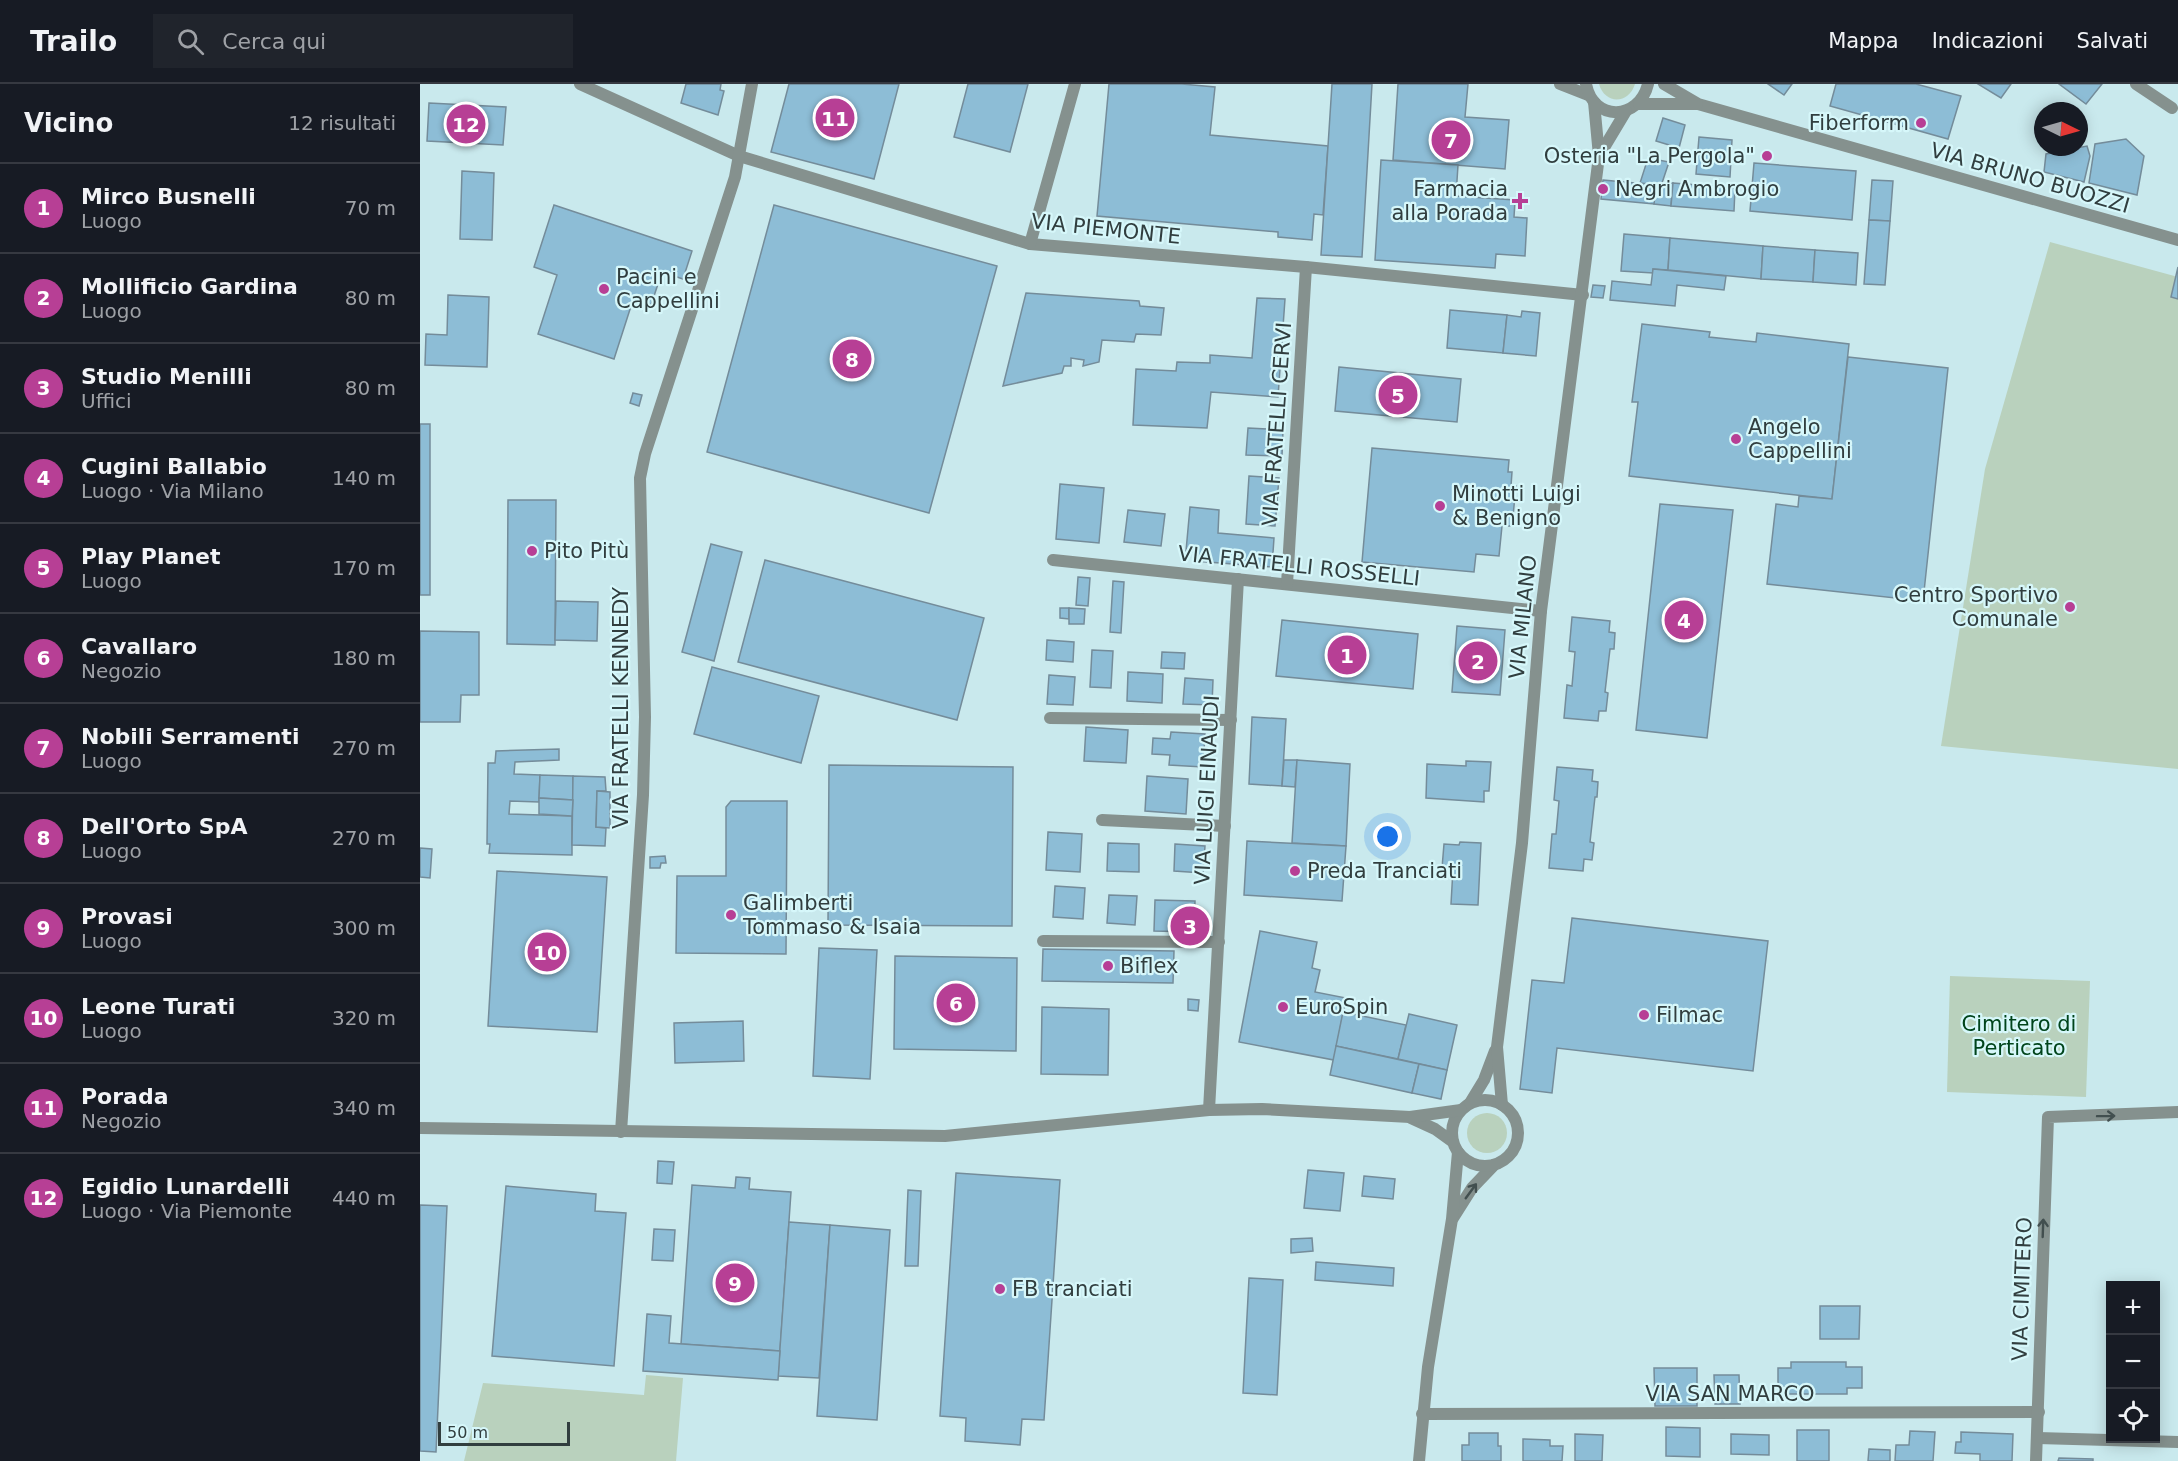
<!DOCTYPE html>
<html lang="it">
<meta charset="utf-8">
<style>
body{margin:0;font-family:"DejaVu Sans",sans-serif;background:#20242c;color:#f1f3f6}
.controls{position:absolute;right:18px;bottom:18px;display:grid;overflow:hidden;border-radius:0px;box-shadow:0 3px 15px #0003}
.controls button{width:54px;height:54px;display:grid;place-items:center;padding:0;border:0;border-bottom:2px solid #363941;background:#171b24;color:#f1f3f6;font:30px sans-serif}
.compass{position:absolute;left:1614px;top:18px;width:54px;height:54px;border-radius:50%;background:#171b24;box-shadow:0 3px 15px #0003;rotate:95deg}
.scale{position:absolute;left:18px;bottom:15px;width:132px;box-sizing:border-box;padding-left:6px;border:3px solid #313e3f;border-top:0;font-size:16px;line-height:21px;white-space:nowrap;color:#313e3f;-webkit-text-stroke:4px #d6f7fa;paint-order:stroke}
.you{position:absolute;left:968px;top:753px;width:21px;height:21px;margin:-15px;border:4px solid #fff;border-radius:50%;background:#1a73e8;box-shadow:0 0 0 9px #1a73e833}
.badge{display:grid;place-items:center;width:39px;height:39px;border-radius:50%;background:#b73f95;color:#fff;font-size:20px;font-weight:700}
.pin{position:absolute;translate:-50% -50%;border:3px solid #fff;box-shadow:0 2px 6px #0006}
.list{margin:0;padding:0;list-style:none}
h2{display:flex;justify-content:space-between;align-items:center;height:78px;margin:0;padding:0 24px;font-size:26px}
h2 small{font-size:20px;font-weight:400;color:#9ea1a6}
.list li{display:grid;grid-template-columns:39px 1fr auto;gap:18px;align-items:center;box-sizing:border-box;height:90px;padding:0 24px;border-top:2px solid #363941}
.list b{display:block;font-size:22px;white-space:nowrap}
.list p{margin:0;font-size:20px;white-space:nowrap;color:#9ea1a6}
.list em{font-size:20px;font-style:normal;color:#9ea1a6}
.icon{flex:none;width:33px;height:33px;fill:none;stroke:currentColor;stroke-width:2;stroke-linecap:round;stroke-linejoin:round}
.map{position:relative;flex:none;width:1758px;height:1377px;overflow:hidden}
header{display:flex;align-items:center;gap:36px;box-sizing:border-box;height:84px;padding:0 30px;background:#171b24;border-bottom:2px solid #363941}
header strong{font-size:28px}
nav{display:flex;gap:33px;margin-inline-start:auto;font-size:21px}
.search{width:420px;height:54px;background:#20242c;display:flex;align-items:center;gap:15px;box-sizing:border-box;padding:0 21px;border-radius:0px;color:#9ea1a6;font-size:22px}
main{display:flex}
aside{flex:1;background:#171b24}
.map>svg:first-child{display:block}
.green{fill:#b9d1bd}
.building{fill:#8dbdd6;stroke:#748c9a;stroke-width:1.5}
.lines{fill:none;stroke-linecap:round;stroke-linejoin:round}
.minor{stroke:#85918e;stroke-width:12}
.tertiary{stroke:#85918e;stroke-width:12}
.oneway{stroke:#424f4f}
.poi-dot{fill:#b73f95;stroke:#d6f7fa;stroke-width:2}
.labels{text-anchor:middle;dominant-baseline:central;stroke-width:4.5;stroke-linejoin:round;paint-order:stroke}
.poi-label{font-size:21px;fill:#313e3f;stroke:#d6f7fa;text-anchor:start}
.street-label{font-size:21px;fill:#313e3f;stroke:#d6f7fa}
.park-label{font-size:21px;fill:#00441b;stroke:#d6f7fa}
</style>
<header>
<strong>Trailo</strong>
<div class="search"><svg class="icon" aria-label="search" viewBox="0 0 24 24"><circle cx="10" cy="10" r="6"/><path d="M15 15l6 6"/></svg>Cerca qui</div>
<nav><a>Mappa</a><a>Indicazioni</a><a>Salvati</a></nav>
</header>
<main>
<aside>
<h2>Vicino<small>12 risultati</small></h2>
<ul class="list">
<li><span class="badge">1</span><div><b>Mirco Busnelli</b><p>Luogo</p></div><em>70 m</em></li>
<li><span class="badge">2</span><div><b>Mollificio Gardina</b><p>Luogo</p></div><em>80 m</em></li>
<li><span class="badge">3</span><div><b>Studio Menilli</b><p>Uffici</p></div><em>80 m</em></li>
<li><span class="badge">4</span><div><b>Cugini Ballabio</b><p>Luogo · Via Milano</p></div><em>140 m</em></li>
<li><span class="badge">5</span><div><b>Play Planet</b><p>Luogo</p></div><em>170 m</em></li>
<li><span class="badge">6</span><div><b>Cavallaro</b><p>Negozio</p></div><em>180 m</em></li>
<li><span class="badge">7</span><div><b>Nobili Serramenti</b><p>Luogo</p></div><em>270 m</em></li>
<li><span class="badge">8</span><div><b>Dell'Orto SpA</b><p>Luogo</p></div><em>270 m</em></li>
<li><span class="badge">9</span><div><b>Provasi</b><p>Luogo</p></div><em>300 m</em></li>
<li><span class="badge">10</span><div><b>Leone Turati</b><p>Luogo</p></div><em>320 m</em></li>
<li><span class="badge">11</span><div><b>Porada</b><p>Negozio</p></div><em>340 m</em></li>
<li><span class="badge">12</span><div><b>Egidio Lunardelli</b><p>Luogo · Via Piemonte</p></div><em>440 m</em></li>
</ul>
</aside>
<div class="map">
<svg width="1758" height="1377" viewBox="0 0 1758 1377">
<rect width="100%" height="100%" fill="#c9e9ed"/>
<g class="green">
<path d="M1179,0H1215C1209,20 1185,21 1179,0Z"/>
<polygon points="1630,158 1758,193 1758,685 1521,662 1565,385"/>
<polygon points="1530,892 1670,897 1666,1013 1527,1008"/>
<circle cx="1067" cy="1049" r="20"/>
<polygon points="226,1291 263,1294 256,1377 44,1377 63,1299 224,1311"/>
</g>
<g class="building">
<polygon points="266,0 301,0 300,6 304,7 298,31 261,19"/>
<polygon points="369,0 479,0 454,95 351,68"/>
<polygon points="548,0 608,0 590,68 534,53"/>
<polygon points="689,0 762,0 795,3 790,51 908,62 903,131 894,130 892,156 858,153 858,148 677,132"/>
<polygon points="912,0 952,0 942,173 901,171"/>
<polygon points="978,0 1048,0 1045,33 1089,36 1085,85 973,76"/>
<polygon points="1348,0 1372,0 1364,11"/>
<polygon points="1416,0 1496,0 1541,12 1528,55 1410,22"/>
<polygon points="1558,0 1591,0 1581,14"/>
<polygon points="1639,0 1682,0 1666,20"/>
<polygon points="9,19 86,23 83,61 7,57"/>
<polygon points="1243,34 1265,41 1259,64 1236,57"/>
<polygon points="1279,53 1312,56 1310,93 1276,90"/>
<polygon points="1706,55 1724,72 1717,111 1669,99 1675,60"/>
<polygon points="1667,62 1670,72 1664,98 1624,88 1626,70"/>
<polygon points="1228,74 1249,78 1242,99 1253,99 1251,122 1234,120 1236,101 1220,99"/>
<polygon points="961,76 1038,81 1036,112 1095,116 1094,133 1107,134 1105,172 1076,170 1075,184 955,176"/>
<polygon points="1334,79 1436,87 1432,136 1330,127"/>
<polygon points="42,87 74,89 72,156 40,155"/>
<polygon points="1183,96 1236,101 1234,120 1181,115"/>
<polygon points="1452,96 1473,97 1470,137 1449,136"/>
<polygon points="1253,99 1315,104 1314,127 1251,122"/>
<polygon points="134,121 272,167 263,195 242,188 231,221 213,216 194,275 118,250 137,191 114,183"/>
<polygon points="354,121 577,182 509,429 287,368"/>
<polygon points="1449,136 1470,137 1465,201 1444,200"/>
<polygon points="1204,150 1250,154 1248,186 1233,185 1233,189 1201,187"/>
<polygon points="1250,154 1343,162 1341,195 1248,186"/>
<polygon points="1343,162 1395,166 1393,198 1341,195"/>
<polygon points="1395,166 1438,169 1436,201 1393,198"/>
<polygon points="1758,183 1758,215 1751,213"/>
<polygon points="1233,185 1306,192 1304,206 1257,201 1255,222 1190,216 1192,197 1231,201"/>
<polygon points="1173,201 1185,202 1183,214 1171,213"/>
<polygon points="606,209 719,217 720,222 744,224 741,251 716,250 714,258 682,256 679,278 663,282 664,276 651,274 651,282 644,282 642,289 583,302"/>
<polygon points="28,211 69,213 67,283 5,281 6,250 27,251"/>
<polygon points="837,214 865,215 858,313 791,308 787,344 713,341 716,285 756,287 757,278 790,279 790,271 832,274"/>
<polygon points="1030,226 1087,231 1083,269 1027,264"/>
<polygon points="1102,227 1120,229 1116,272 1083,269 1087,231 1101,233"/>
<polygon points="1222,240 1290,248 1289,253 1336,258 1337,249 1429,260 1412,415 1209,392 1218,318 1212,318"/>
<polygon points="1428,273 1528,284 1503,517 1347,500 1356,420 1378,423 1379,412 1412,415"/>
<polygon points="919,283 1041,295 1037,338 915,327"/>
<polygon points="213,309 222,311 219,322 210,319"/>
<rect x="0" y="340" width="10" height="171"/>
<polygon points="828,344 863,346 862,372 826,371"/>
<polygon points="952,364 1089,376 1088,388 1092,388 1091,402 1096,402 1092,442 1082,442 1079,472 1056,470 1054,488 942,478"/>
<polygon points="829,392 859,394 855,442 826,440"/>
<polygon points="640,400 684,404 679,459 636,455"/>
<polygon points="88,416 136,416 135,561 87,560"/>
<polygon points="1240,420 1313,426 1287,654 1216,646"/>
<polygon points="770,423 799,426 798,449 854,454 852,483 775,477 776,468 766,467"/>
<polygon points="708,426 745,430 741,462 704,458"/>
<polygon points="291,460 322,468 294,577 262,568"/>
<polygon points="345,476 564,534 537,636 318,578"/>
<polygon points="658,493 670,494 668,522 656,521"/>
<polygon points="693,497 704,498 701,549 690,548"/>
<polygon points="136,517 178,518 177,557 135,556"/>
<polygon points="640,524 649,524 649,535 640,534"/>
<polygon points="649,524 665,525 664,540 649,540"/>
<polygon points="1152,533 1190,537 1189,548 1195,549 1194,565 1190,565 1185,608 1188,609 1186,627 1179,627 1178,637 1144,634 1147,601 1152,602 1155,568 1149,567"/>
<polygon points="862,536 998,550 993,605 856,592"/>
<polygon points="1037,542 1085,546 1080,611 1032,608"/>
<polygon points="0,547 59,548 59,611 41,611 40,638 0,638"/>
<polygon points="627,556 654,558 653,578 626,576"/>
<polygon points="672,566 693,567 691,604 670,603"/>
<polygon points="742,568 765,569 764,585 741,584"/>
<polygon points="292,583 399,612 381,679 274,650"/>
<polygon points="708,588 743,590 742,619 707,617"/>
<polygon points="629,591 655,593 653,621 627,620"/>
<polygon points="765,594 793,596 792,621 763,620"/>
<polygon points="832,633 866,635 862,702 829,700"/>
<polygon points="666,643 708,646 706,679 664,677"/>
<polygon points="751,648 785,650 783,683 749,681 750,671 732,670 733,654 750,655"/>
<polygon points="139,665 139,676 95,678 94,690 120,691 119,718 90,717 89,730 152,732 152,771 69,769 70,760 67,760 68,679 75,679 76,667"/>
<polygon points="864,676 877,676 875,703 862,702"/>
<polygon points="877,676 930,680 926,762 872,759"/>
<polygon points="1046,677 1071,678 1069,707 1064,707 1064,718 1006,714 1007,680 1046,682"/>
<polygon points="409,681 593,683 592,842 408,841"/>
<polygon points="1137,683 1173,686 1172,697 1178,698 1177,713 1175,713 1170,758 1174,759 1172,776 1164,775 1163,787 1129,784 1132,750 1136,750 1139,717 1134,716"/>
<polygon points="120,691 153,692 153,716 119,714"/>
<polygon points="153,692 185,693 186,707 177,707 176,743 186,744 185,762 152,761"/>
<polygon points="727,692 768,695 766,730 725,727"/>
<polygon points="177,707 190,708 190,744 176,743"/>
<polygon points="119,714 153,716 152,732 119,730"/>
<polygon points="311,717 367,717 366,870 256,869 257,792 306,792 306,723"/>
<polygon points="628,748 662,750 660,788 626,786"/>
<polygon points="827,757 926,762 922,817 824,811"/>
<polygon points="1040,758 1061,759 1058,821 1031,820 1033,785 1022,784 1024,760 1039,761"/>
<polygon points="688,759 719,760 719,788 687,787"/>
<polygon points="755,760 785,762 783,789 754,787"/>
<polygon points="0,764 12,765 10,794 0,793"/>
<polygon points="245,772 246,779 241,779 240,784 230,784 230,773"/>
<polygon points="77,787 187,793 177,948 68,942"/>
<polygon points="635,802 665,804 663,835 633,833"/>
<polygon points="689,811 717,812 715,841 687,839"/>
<polygon points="735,816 775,817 774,848 734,847"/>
<polygon points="1152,834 1348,857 1333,987 1137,964 1132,1009 1100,1005 1112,896 1144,899"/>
<polygon points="840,847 897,858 892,884 900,886 895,908 926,914 914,976 819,958"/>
<polygon points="399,864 457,866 450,995 393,992"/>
<polygon points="623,865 754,867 753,899 622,897"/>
<polygon points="475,872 597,874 596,967 474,965"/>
<polygon points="768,915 779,916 778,927 768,926"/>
<polygon points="622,923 689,925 688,991 621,990"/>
<polygon points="923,928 986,941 978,975 916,962"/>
<polygon points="989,930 1037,941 1027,986 978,975"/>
<polygon points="323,937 324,977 255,979 254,939"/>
<polygon points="916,962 999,980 992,1009 910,991"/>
<polygon points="999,980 1027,986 1021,1015 992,1009"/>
<polygon points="238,1077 254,1078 252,1100 237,1099"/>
<polygon points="888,1086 924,1089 920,1127 884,1124"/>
<polygon points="536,1089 640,1096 624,1336 602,1335 600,1361 545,1357 546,1334 520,1332"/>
<polygon points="944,1092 975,1095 973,1115 942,1112"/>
<polygon points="316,1093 330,1094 329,1105 371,1108 360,1267 261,1260 272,1101 315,1104"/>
<polygon points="86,1102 176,1110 175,1127 206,1129 194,1282 72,1272"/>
<polygon points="488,1106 501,1107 498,1182 485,1182"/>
<polygon points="0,1121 27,1122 16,1368 0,1367"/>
<polygon points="369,1138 410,1141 399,1294 358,1292"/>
<polygon points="410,1141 470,1146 457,1336 397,1332"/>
<polygon points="234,1145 255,1146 253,1177 232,1176"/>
<polygon points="892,1154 893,1167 871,1169 871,1155"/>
<polygon points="896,1178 974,1184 973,1202 895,1196"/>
<polygon points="829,1194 863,1196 857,1311 823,1309"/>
<polygon points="1400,1222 1440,1222 1439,1255 1400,1255"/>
<polygon points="227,1230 251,1232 249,1259 360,1267 358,1296 223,1287"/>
<polygon points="1371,1278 1426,1278 1426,1283 1442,1283 1442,1304 1427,1304 1427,1310 1368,1310 1368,1303 1358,1303 1358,1284 1371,1284"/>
<polygon points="1234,1284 1277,1284 1277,1322 1235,1322"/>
<polygon points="1294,1291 1319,1291 1320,1320 1295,1320"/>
<polygon points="1246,1343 1280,1344 1280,1373 1246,1372"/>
<rect x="1377" y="1346" width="32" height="31"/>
<polygon points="1490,1347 1515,1348 1513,1377 1475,1377 1476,1361 1489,1361"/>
<polygon points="1541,1348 1593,1350 1592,1377 1560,1377 1560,1370 1535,1369 1536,1358 1541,1358"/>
<polygon points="1049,1349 1078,1349 1078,1362 1081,1362 1081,1377 1042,1377 1042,1361 1049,1361"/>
<polygon points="1155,1350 1183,1351 1182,1377 1155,1377"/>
<polygon points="1311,1350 1349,1351 1349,1371 1311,1370"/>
<polygon points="1103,1355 1130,1356 1130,1362 1143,1362 1142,1377 1103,1377"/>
<polygon points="1449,1365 1470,1366 1470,1377 1448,1377"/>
<polygon points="1639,1374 1673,1375 1673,1377 1638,1377"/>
</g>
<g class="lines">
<g class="minor">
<polyline points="160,0 319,72 610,160 886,183 1163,211"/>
<polyline points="1140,0 1168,11"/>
<polyline points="1716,0 1752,24"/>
<polyline points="610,160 655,0"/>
<polyline points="633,476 1121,527"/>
<polyline points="867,500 886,183"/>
<polyline points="630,634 811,636"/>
<polyline points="682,736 805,742"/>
<polyline points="623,857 799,858"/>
<polyline points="789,1026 818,495"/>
<polyline points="201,1048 223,711 225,633 220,394 225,370 315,93 332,0"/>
<polyline points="1033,1134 1052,1104 1074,1081"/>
<polyline points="1002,1330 1619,1328"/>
<polyline points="1618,1354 1758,1358"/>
<polyline points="999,1377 1008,1283 1032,1135 1038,1068"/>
<polyline points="1616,1377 1628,1033 1758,1028"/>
</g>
<g class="tertiary">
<path d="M1166,0C1173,38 1219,37 1228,0"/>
<polyline points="1244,0 1278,20 1758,156"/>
<polyline points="1219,20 1277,20"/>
<polyline points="1179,72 1206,27"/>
<circle cx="1065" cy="1049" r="33"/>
<polyline points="1050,1019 1064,996 1075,967"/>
<polyline points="1082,1021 1077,963 1102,759 1121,527 1179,72 1174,18"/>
<polyline points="991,1034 1015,1045 1033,1058"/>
<polyline points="0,1044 525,1052 789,1026 842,1025 990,1033 1041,1026"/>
</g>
</g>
<defs><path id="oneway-shaft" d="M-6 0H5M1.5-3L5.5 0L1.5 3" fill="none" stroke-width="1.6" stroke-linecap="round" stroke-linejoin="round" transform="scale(1.5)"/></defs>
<g class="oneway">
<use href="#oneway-shaft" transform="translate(1686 1032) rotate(-1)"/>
<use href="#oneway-shaft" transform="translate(1051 1107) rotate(-54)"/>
<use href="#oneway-shaft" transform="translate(1623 1144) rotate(-88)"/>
</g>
<g class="poi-dot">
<circle cx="1501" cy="39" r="6"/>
<circle cx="1347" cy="72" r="6"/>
<circle cx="1183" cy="105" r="6"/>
<path d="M1097 108h6v6h6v6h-6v6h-6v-6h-6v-6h6z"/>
<circle cx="184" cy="205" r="6"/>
<circle cx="1316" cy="355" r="6"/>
<circle cx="1020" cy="422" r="6"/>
<circle cx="112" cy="467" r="6"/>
<circle cx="1650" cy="523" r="6"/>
<circle cx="875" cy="787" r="6"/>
<circle cx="311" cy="831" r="6"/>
<circle cx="688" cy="882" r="6"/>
<circle cx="863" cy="923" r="6"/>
<circle cx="1224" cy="931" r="6"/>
<circle cx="580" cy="1205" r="6"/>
</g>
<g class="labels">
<g class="poi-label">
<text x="1489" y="39" text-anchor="end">Fiberform</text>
<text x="1335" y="72" text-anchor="end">Osteria "La Pergola"</text>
<text x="1088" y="105" text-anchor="end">Farmacia<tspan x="1088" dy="24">alla Porada</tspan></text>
<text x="1195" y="105">Negri Ambrogio</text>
<text x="196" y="193">Pacini e<tspan x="196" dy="24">Cappellini</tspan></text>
<text x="1328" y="343">Angelo<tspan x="1328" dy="24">Cappellini</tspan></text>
<text x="1032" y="410">Minotti Luigi<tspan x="1032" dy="24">&amp; Benigno</tspan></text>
<text x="124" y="467">Pito Pitù</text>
<text x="1638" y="511" text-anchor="end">Centro Sportivo<tspan x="1638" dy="24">Comunale</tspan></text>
<text x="887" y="787">Preda Tranciati</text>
<text x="323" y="819">Galimberti<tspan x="323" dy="24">Tommaso &amp; Isaia</tspan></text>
<text x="700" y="882">Biflex</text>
<text x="875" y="923">EuroSpin</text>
<text x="1236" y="931">Filmac</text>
<text x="592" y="1205">FB tranciati</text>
</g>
<g class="street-label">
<text transform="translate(1610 94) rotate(16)">VIA BRUNO BUOZZI</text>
<text transform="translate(686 145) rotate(6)">VIA PIEMONTE</text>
<text transform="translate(857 340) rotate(-86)">VIA FRATELLI CERVI</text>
<text transform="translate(879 482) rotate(6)">VIA FRATELLI ROSSELLI</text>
<text transform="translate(1103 533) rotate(-84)">VIA MILANO</text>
<text transform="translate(201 624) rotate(-90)">VIA FRATELLI KENNEDY</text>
<text transform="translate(787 706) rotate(-87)">VIA LUIGI EINAUDI</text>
<text transform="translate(1602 1205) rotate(-88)">VIA CIMITERO</text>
<text x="1310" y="1310">VIA SAN MARCO</text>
</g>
<g class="park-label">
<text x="1599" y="940">Cimitero di<tspan x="1599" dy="24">Perticato</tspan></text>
</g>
</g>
</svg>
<div class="controls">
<button>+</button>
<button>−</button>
<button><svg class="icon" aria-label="locate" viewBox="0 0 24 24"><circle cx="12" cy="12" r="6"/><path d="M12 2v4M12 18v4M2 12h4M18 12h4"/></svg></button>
</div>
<svg class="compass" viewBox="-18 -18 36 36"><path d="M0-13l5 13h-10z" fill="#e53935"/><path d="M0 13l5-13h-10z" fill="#9ea1a6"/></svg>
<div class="scale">50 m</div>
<div class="you"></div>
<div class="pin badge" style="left:927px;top:571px">1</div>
<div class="pin badge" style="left:1058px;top:577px">2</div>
<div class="pin badge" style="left:770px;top:842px">3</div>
<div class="pin badge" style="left:1264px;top:536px">4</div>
<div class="pin badge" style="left:978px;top:311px">5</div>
<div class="pin badge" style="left:536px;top:919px">6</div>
<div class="pin badge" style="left:1031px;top:56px">7</div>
<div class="pin badge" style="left:432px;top:275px">8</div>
<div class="pin badge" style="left:315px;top:1199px">9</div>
<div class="pin badge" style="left:127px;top:868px">10</div>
<div class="pin badge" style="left:415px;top:34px">11</div>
<div class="pin badge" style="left:46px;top:40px">12</div>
</div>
</main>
